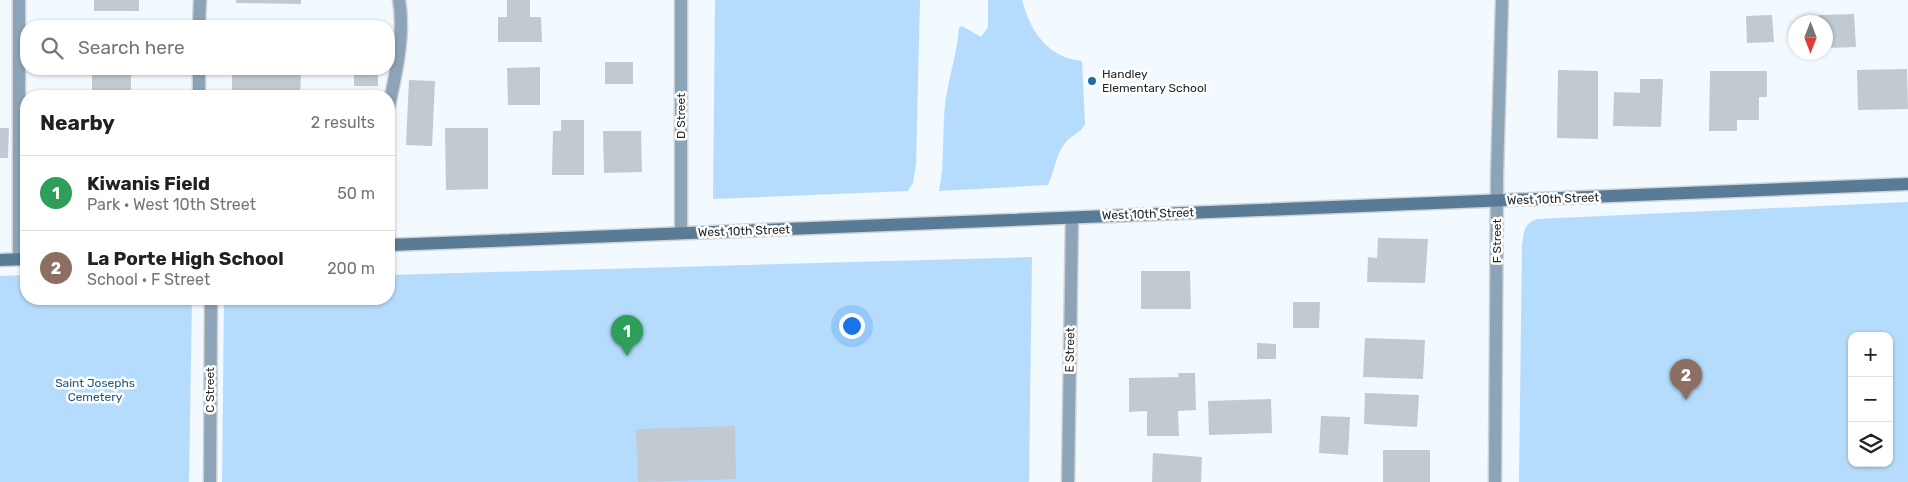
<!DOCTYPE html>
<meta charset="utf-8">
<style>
body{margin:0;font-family:Rubik,sans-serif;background:#f2f2f2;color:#202124}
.controls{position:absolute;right:15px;bottom:15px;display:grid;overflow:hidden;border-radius:10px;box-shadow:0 1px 4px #0004}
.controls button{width:45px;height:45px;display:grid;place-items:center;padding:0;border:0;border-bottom:1px solid #e0e0e0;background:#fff;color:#202124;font:25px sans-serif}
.compass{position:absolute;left:1788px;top:15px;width:45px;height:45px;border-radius:50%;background:#fff;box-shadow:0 1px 4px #0004;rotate:180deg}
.you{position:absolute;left:851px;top:325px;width:18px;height:18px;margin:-12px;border:4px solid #fff;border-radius:50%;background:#1a73e8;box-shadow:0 0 0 8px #1a73e833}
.badge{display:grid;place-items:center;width:32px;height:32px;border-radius:50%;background:#1a73e8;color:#fff;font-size:16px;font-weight:700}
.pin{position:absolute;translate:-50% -41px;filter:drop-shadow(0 1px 2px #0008)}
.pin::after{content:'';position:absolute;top:26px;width:18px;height:15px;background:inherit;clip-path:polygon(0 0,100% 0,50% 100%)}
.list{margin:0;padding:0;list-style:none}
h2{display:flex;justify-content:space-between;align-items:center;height:65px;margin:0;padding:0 20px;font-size:21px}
h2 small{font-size:16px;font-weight:400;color:#757577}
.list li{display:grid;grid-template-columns:32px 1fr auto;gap:15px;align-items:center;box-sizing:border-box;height:75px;padding:0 20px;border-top:1px solid #e0e0e0}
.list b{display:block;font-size:19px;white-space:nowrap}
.list p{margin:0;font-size:16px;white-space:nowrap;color:#757577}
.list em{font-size:16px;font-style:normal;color:#757577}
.icon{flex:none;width:28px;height:28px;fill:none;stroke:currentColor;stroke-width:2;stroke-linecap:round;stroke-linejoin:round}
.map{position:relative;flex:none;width:1908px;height:482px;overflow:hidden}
.search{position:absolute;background:#fff;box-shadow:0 1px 4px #0004;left:20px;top:20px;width:375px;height:55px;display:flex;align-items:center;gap:12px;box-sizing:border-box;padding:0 18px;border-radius:20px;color:#757577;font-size:19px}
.panel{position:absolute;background:#fff;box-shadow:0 1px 4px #0004;left:20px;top:90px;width:375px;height:215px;border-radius:20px}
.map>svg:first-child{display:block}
.green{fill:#b5dcfc;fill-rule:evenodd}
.building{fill:#c1cad1}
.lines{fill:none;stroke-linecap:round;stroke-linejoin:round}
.lane-casing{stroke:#cdd3d9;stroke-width:15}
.street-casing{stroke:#cdd3d9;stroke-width:15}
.secondary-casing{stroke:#cdd3d9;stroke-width:15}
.lane{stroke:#8da4b6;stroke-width:12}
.street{stroke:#8da4b6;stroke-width:12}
.secondary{stroke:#597b95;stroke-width:12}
.poi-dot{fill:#206ea0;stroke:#fff;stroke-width:2}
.labels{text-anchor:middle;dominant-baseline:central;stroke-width:5;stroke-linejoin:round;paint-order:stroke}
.poi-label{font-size:12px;fill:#24282a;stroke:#fff;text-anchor:start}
.street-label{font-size:12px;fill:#24282a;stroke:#fff}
.park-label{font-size:12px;fill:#1c5981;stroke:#fff}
</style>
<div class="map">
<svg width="1908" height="482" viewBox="0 0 1908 482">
<rect width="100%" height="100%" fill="#f2f9ff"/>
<g class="green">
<polygon points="715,0 920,0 916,164 913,183 908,191 713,199"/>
<path d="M988,0H1022C1030,31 1048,58 1082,61L1085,124C1081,133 1071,135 1065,143C1055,156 1055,171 1048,185L939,191C945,162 942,134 945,105C948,79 957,55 959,28L962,26L981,37L988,27Z"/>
<path d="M1908,202V482H1519L1522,246C1524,232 1523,224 1537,219ZM1852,336H1889V463H1852Z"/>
<polygon points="1032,257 1029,482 222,482 224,299 389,299 389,275"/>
<polygon points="26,275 26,299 192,299 189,482 0,482 0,276"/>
</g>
<g class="building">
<rect x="94" y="0" width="45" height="11"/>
<polygon points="236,0 301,0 301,4 236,3"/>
<polygon points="507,0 530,0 530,17 541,17 542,42 498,42 498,17 507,17"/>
<polygon points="1854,14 1856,47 1826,48 1826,22 1819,22 1819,15"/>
<polygon points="1772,15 1774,42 1747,43 1746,16"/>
<rect x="90" y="22" width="65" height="4"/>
<rect x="605" y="62" width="28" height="22"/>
<polygon points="540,67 540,105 508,105 507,68"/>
<rect x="92" y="69" width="39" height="27"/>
<rect x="354" y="69" width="24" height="17"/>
<polygon points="1907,69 1908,109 1858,110 1857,70"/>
<polygon points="1558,70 1598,71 1598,139 1557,138"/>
<polygon points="232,71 301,72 300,96 232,96"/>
<polygon points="1710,71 1767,71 1767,97 1759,97 1759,120 1737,120 1737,131 1709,131"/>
<polygon points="1640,79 1663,79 1661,127 1613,126 1614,92 1640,93"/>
<polygon points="409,80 435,81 432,146 406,145"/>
<polygon points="561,120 584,120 584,175 552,175 553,131 561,131"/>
<polygon points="0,128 9,128 8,158 0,158"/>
<polygon points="445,128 488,128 488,189 446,190"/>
<polygon points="603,131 641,131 642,172 604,173"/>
<polygon points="1378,238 1428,239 1425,283 1367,282 1368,257 1377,258"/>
<polygon points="1141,271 1190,271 1191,309 1141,309"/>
<polygon points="1293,302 1320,302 1319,328 1293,328"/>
<polygon points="1365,338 1425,340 1423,379 1363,377"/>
<polygon points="1257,343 1276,344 1276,359 1257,359"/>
<polygon points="1178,373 1195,373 1196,410 1178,411 1179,436 1147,436 1147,411 1129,412 1129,378 1179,377"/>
<polygon points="1365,393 1419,395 1417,427 1364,424"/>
<polygon points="1271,399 1272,433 1209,435 1208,401"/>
<polygon points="1321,416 1350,417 1348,455 1319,453"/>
<polygon points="735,426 736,479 638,482 636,429"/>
<rect x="1383" y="450" width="47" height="32"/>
<polygon points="1153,453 1202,457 1201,482 1152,482"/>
</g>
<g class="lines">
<defs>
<g id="lane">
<polyline points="19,0 19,259"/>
<path d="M389,106C396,72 405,35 399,0"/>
</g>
<g id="street">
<polyline points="199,26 200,0"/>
<polyline points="199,96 199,69"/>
<polyline points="681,232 681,0"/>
<polyline points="210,482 211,299"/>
<polyline points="1068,482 1072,218"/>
<polyline points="1495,482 1497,174 1502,0"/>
</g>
<g id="secondary">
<polyline points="389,245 1908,184"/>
<polyline points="0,260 26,259"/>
</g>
</defs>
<use href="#lane" class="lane-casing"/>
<use href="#street" class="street-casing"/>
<use href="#secondary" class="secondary-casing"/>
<use href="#lane" class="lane"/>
<use href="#street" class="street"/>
<use href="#secondary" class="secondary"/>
</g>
<circle class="poi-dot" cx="1092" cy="81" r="5"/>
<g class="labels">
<g class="poi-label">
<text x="1102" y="74">Handley<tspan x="1102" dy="14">Elementary School</tspan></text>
</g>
<g class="street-label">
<text transform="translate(681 116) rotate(-90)">D Street</text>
<text transform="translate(1553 199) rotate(-2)">West 10th Street</text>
<text transform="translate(1148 214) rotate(-2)">West 10th Street</text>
<text transform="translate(744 231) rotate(-2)">West 10th Street</text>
<text transform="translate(1497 241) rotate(-90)">F Street</text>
<text transform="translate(1070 350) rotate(-89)">E Street</text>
<text transform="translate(210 390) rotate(-90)">C Street</text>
</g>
<g class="park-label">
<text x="95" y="383">Saint Josephs<tspan x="95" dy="14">Cemetery</tspan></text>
</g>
</g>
</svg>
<div class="controls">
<button>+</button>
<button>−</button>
<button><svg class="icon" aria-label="layers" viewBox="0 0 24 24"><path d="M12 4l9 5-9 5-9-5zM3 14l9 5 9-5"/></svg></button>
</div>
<svg class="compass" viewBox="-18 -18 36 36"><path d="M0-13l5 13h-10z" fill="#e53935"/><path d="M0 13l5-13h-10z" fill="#757577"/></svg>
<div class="you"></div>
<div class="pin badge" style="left:627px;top:356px;background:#2e9e5b">1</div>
<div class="pin badge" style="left:1686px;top:400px;background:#8d6e63">2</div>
<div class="search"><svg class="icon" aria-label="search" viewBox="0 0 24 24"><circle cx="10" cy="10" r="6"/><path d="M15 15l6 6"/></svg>Search here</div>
<section class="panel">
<h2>Nearby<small>2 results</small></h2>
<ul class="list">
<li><span class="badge" style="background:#2e9e5b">1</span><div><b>Kiwanis Field</b><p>Park · West 10th Street</p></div><em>50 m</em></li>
<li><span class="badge" style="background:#8d6e63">2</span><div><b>La Porte High School</b><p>School · F Street</p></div><em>200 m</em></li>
</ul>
</section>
</div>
